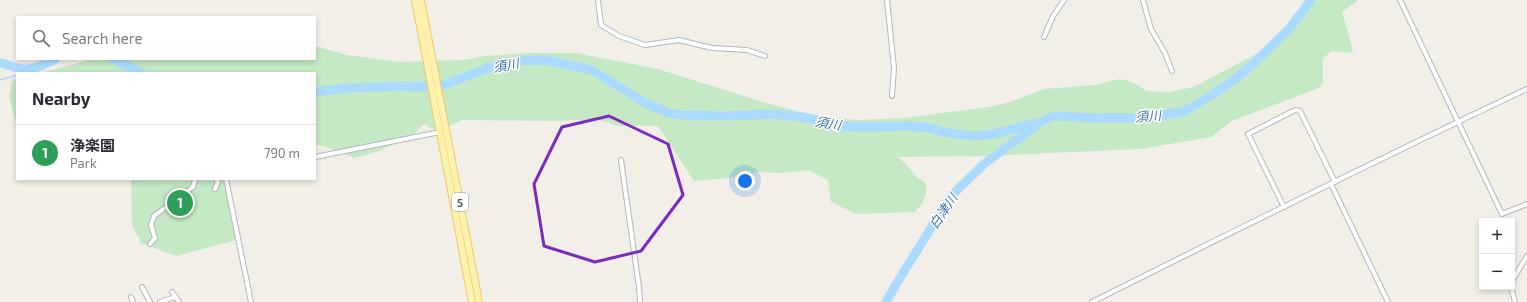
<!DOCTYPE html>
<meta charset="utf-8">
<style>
body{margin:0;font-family:"Exo 2","Noto Sans JP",sans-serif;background:#f7f7f7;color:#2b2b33}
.controls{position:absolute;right:12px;bottom:12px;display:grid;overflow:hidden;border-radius:0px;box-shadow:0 2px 6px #0003}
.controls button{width:36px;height:36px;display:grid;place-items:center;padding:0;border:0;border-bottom:1px solid #e1e1e2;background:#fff;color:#2b2b33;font:20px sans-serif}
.you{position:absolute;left:745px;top:181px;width:14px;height:14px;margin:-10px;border:3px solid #fff;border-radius:50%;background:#1a73e8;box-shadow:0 0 0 6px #1a73e833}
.badge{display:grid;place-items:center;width:26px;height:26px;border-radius:50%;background:#ea4335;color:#fff;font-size:13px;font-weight:700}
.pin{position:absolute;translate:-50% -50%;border:2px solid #fff;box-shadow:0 1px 4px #0006}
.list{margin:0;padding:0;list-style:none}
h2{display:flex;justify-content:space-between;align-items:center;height:52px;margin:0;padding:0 16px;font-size:17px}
h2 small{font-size:13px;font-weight:400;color:#7c7c81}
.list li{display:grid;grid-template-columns:26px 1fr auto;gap:12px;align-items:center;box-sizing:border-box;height:56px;padding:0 16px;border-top:1px solid #e1e1e2}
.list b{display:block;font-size:15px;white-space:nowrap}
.list p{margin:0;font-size:13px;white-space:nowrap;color:#7c7c81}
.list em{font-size:13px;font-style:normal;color:#7c7c81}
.icon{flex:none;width:22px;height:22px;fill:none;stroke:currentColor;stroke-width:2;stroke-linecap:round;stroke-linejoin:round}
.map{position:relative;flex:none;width:1527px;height:302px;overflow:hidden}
.search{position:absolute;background:#fff;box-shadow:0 2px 6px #0003;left:16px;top:16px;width:300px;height:44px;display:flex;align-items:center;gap:10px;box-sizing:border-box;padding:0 14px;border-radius:0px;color:#7c7c81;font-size:15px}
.panel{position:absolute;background:#fff;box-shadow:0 2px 6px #0003;left:16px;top:72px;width:300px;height:108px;border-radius:0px}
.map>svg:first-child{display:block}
.green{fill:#c5e8c5}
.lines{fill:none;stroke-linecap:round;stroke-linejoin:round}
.stream{stroke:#aadaff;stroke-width:1.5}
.river{stroke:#aadaff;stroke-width:9}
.minor-casing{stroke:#b5b8bc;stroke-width:6}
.primary-casing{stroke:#f2c960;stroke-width:8}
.minor{stroke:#fff;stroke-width:4}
.primary{stroke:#fff2af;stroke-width:6}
.marked{fill:none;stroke:#7b2cbf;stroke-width:3;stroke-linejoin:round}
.labels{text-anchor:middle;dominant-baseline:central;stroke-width:3;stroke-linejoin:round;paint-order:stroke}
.shield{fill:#fff;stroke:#8f9295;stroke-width:1}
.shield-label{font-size:11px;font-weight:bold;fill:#5f6368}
.water-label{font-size:13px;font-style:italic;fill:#4174aa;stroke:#fff}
</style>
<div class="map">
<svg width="1527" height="302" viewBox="0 0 1527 302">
<rect width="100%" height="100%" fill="#f1efe8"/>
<g class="green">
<path d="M1317,0H1359L1342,12L1353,51L1349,53L1332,51L1323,58V82L1319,88L1232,121L1211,137L1140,149L985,156L899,157L917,177L926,183C927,197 924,201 915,212L856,214L831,202L828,180L809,170L782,173L757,172L728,178L694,181L658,126H618L596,119L555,121L463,120L437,131L424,124L412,136L379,151L355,158L324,146L315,145V73H41L93,59H315V46L347,55L398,62L463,60L486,56L530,53H576L658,69L763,102L811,115L857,120L904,118L989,107L1010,102L1044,89L1095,85L1120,79L1132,82L1147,91L1169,92L1194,87L1271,46Z"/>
<polygon points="17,80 17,124 16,124 9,96 12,81"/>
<polygon points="131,179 224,179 236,240 176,256 141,243 132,225"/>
</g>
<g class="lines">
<g class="stream">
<polyline points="22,73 27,70"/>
<polyline points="0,80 17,75"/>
</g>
<g class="river">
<polyline points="113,59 142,73"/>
<path d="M0,63C8,64 14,68 22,69C33,71 46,63 56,59"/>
<polyline points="315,92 348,88 404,86 417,87 443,85 494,66 518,61 537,60 550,61 592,70 645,103 669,113 683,115 724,116 774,114 803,117 843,126 865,127 910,126 930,128 942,132 972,136 994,134 1040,122 1053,116 1098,118 1148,118 1185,111 1212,95 1235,79 1254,63 1289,29 1311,0"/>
<polyline points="886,302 898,281 951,196 984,164 1037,125"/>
</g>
<defs>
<g id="minor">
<polyline points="598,0 601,25 619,36 645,45 679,40 712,48 747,50 765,56"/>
<polyline points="887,0 894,68 892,96"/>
<polyline points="1143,0 1151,29 1165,53 1172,71"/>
<polyline points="1400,0 1502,214 1527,204"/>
<polyline points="1044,37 1053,16 1064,0"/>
<polyline points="315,157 440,132"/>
<polyline points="621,160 639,287 640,302"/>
<polyline points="226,179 251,302"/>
<polyline points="1331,184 1388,302"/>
<polyline points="215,189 218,182 216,179"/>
<polyline points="1284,207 1248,134 1295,110 1300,111 1335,182"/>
<polyline points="150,244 155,238 151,225 154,216 193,187 195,179"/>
<polyline points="1512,281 1527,256"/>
<polyline points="142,287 150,302"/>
<polyline points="1511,287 1515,302"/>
<polyline points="172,292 179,302"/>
<polyline points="131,297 133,302"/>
<polyline points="160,302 175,297"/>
<path d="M1092,302C1236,230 1381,158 1527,89"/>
</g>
<g id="primary">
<polyline points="415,0 472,302"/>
<polyline points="421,0 479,302"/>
</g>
</defs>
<use href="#minor" class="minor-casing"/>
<use href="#primary" class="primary-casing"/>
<use href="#minor" class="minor"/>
<use href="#primary" class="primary"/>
</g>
<path class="marked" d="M609,116L668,144L683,195L641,251L595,262L544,246L534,184L562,127Z"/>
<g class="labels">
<rect class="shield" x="452" y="193" width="16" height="18" rx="3"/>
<g class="shield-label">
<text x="460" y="202">5</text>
</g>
<g class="water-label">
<text transform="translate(506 65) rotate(-10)">須川</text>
<text transform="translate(1148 116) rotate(-5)">須川</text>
<text transform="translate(828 123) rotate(9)">須川</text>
<text transform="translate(943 211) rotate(-56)">白津川</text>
</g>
</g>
</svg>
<div class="controls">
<button>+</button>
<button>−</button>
</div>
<div class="you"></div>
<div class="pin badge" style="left:180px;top:203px;background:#2e9e5b">1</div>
<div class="search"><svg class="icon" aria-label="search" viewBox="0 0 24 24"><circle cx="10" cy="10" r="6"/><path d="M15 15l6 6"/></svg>Search here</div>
<section class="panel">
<h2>Nearby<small></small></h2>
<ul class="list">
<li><span class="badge" style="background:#2e9e5b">1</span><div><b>浄楽園</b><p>Park</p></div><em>790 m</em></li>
</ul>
</section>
</div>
